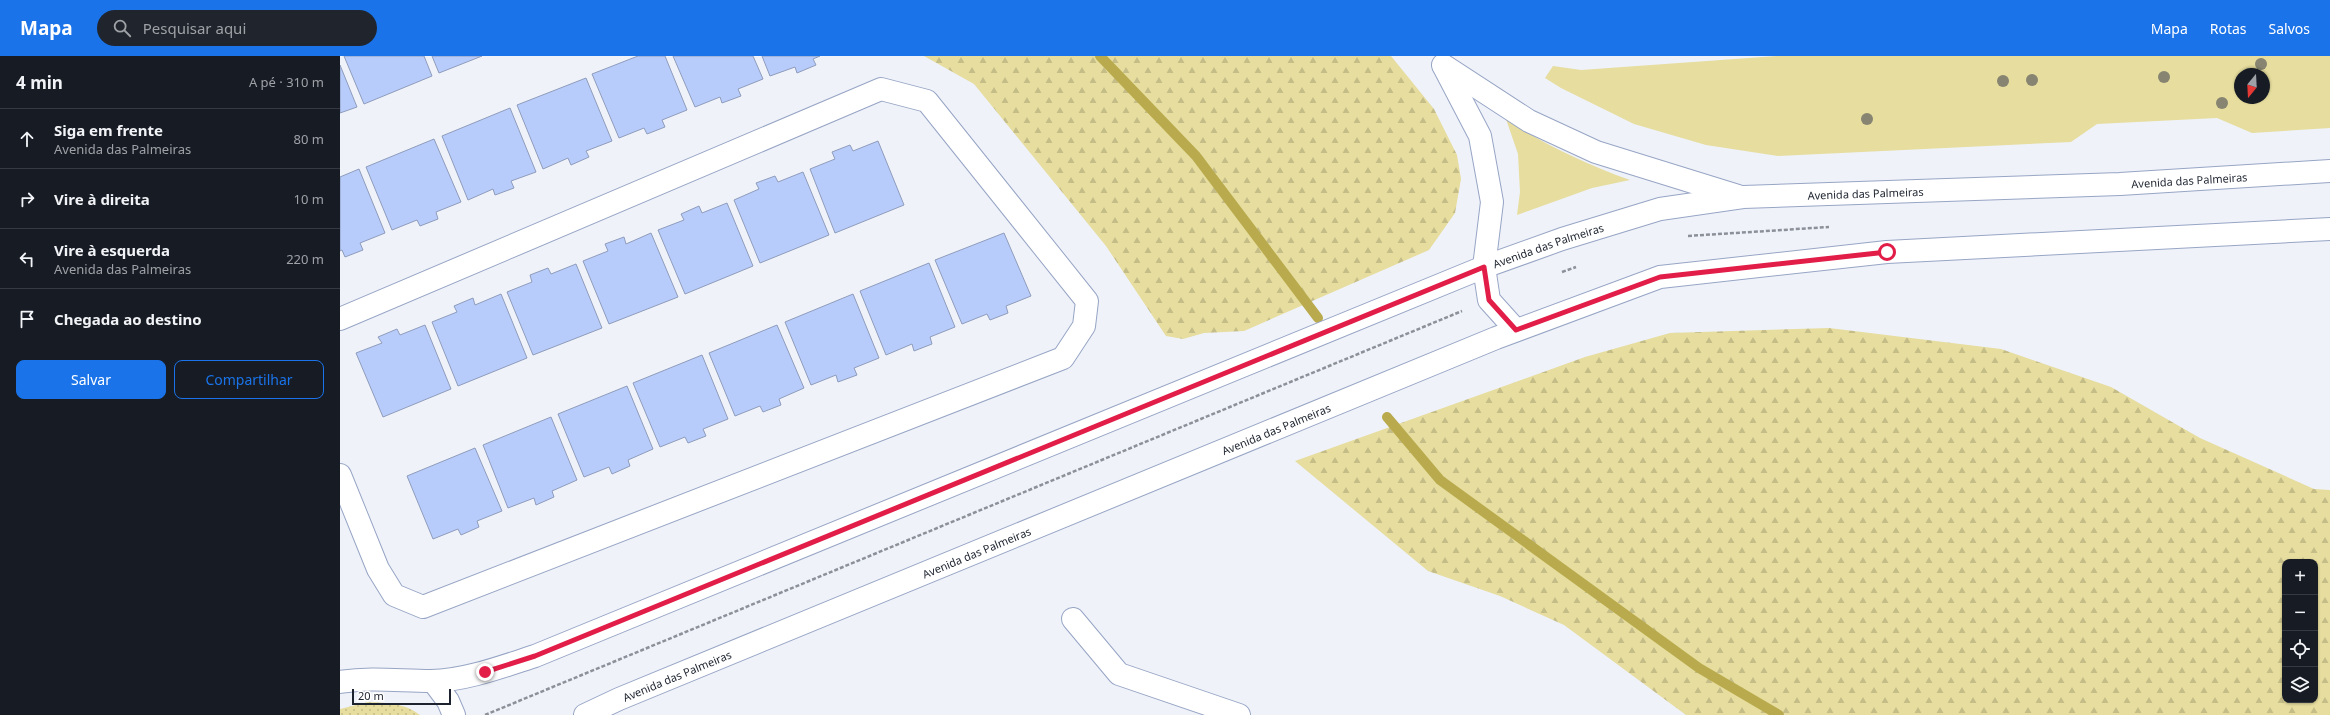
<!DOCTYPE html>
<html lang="pt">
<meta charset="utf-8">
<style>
body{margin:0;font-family:"Noto Sans",sans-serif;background:#20242c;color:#f1f3f6}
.controls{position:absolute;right:12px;bottom:12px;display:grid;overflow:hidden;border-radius:8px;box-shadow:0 1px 3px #0004}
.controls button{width:36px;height:36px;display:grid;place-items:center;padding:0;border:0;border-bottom:1px solid #363941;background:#171b24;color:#f1f3f6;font:20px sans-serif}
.compass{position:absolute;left:1894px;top:12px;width:36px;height:36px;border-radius:50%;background:#171b24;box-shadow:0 1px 3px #0004;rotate:198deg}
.scale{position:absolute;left:12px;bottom:10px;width:99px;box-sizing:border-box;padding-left:4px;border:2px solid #1c222e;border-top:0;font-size:11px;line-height:14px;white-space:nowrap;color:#1c222e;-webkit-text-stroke:3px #fff;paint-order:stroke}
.stop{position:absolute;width:12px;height:12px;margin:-9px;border:3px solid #e11d48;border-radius:50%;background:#fff}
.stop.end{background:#e11d48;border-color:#fff;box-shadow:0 1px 4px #0008}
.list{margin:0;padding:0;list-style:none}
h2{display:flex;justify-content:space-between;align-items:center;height:52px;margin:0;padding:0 16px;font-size:17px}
h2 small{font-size:13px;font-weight:400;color:#9ea1a6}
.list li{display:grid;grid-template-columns:26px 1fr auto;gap:12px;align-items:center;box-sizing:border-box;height:60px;padding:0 16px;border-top:1px solid #363941}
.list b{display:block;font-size:15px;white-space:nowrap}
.list p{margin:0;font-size:13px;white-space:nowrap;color:#9ea1a6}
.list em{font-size:13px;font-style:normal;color:#9ea1a6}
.actions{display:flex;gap:8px;padding:12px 16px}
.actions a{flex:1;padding:9px 0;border:1px solid #1a73e8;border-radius:8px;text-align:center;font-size:14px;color:#1a73e8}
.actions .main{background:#1a73e8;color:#fff}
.icon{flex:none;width:22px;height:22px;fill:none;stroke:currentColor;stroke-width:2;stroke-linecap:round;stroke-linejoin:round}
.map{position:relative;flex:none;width:1990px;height:659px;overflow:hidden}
header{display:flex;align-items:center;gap:24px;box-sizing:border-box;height:56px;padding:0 20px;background:#1a73e8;color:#fff}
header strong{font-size:19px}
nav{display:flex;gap:22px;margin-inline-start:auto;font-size:14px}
.search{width:280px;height:36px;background:#20242c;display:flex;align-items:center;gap:10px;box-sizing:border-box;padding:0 14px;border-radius:22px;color:#9ea1a6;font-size:15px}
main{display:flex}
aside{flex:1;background:#171b24}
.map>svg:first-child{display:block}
.grass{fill:#e6dd9e;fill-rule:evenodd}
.forest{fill:url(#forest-firs);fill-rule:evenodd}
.park{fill:url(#park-dots)}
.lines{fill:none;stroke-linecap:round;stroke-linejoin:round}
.stream{stroke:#b9ab4d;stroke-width:10}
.building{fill:#b8ccfb;stroke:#8e9cbc}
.minor-casing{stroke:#97a5c5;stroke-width:24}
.path{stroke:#8c9099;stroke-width:2.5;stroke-dasharray:4 2;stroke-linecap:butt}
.minor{stroke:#fff;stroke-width:22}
.tree{fill:#878571}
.route{stroke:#e11d48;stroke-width:5}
.labels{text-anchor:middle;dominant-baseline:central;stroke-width:4;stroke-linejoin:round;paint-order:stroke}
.street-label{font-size:11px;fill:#1c222e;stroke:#fff}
</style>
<header>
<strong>Mapa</strong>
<div class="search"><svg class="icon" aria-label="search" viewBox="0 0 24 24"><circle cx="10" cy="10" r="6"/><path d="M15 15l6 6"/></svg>Pesquisar aqui</div>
<nav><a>Mapa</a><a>Rotas</a><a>Salvos</a></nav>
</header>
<main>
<aside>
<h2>4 min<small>A pé · 310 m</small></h2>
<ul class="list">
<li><svg class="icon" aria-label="ahead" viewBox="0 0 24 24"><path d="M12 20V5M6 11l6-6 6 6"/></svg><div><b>Siga em frente</b><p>Avenida das Palmeiras</p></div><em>80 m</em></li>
<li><svg class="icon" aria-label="right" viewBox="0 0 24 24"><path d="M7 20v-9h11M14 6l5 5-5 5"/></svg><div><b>Vire à direita</b></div><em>10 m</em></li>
<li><svg class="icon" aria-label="left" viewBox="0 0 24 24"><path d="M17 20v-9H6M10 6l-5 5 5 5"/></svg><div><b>Vire à esquerda</b><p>Avenida das Palmeiras</p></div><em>220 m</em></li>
<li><svg class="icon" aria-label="arrive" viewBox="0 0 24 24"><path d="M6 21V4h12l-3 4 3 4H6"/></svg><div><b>Chegada ao destino</b></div></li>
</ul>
<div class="actions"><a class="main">Salvar</a><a>Compartilhar</a></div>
</aside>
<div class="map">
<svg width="1990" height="659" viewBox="0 0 1990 659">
<defs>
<pattern id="forest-firs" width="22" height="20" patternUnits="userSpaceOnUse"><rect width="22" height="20" fill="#e6dd9e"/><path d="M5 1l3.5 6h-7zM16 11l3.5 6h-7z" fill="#c5bd88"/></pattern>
<pattern id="park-dots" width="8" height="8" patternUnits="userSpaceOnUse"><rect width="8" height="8" fill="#e6dd9e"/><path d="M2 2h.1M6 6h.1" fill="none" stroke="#c5bd88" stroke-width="1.8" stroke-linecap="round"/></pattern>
</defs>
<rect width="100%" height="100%" fill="#eff2f9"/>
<g class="grass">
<path d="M1437,0H1990V72L1912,77L1877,62L1757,68L1731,86L1438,100L1366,89L1294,68L1221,32L1205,22L1213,10L1241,14ZM1900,18H1924V42H1900Z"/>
<path d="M1166,63C1205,89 1246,108 1290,124L1252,132L1177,159L1180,136L1178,98Z"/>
</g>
<g class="forest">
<polygon points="584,0 1051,0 1094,53 1117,99 1121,123 1115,157 1089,194 904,275 864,277 843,283 826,280 766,190 634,28"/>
<path d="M1489,272L1661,293L1771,331L1860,382L1974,433L1990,434V659H1346L1224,569L1160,540L1088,515L955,405L1245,301L1330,277ZM1945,506H1975V644H1945Z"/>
</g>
<path class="park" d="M28,646C47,647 65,647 80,659H0V653Z"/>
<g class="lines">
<g class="stream">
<polyline points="760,0 856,100 978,262"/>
<polyline points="1047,361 1100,424 1359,612 1439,659"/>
</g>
</g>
<g class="building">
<polygon points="4,0 84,0 92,20 24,48"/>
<polygon points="92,0 142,0 99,17"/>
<polygon points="298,0 325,0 347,54 322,64 325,71 307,78 304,72 279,82 252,18"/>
<polygon points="333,0 413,0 423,23 398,33 401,40 382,47 380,41 355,51"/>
<polygon points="422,0 480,0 473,3 476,9 457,17 455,11 430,20"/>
<polygon points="0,9 17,51 0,57"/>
<polygon points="246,22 272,85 246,95 249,101 231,109 228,102 203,113 177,49"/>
<polygon points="170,52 196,116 171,125 174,132 155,139 153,133 128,144 102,80"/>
<polygon points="94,83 121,146 96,156 98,163 80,170 77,164 52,174 26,111"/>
<polygon points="538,85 564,149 495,177 470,113 495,103 492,96 510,89 513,95"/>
<polygon points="19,113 45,177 20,187 23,194 5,201 2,194 0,195 0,121"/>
<polygon points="463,116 489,179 420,207 394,144 419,133 416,127 435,120 438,126"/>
<polygon points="387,147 413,210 345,238 318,174 344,164 341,158 359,150 362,157"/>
<polygon points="311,177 338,241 269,268 243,205 268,195 265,188 284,181 286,188"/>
<polygon points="664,177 691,240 666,250 668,257 650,264 647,258 622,268 595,204"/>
<polygon points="589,207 615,271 590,281 592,288 574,295 572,288 546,299 520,235"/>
<polygon points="236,208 262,272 193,299 167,236 192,226 190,219 208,212 211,218"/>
<polygon points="161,238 187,302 118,330 92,266 117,256 114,250 133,242 135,249"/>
<polygon points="513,238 539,302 514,312 517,319 498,326 496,319 471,329 445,266"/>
<polygon points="85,269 111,333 43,361 16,297 42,287 38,281 57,273 60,279"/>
<polygon points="437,269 464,332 439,343 441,349 423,356 420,350 395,360 369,297"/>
<polygon points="362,299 388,363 363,373 366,380 348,387 345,381 320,391 293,327"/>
<polygon points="287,330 313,393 288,404 290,410 272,418 269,411 244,421 218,358"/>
<polygon points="211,361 237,424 212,435 214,441 196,449 194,442 168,452 143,389"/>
<polygon points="135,392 162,455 137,465 139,471 121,479 118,473 93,483 67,420"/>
</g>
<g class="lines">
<defs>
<g id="minor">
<polyline points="1103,9 1189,65 1256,96 1398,140"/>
<polyline points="1104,11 1140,80 1152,146 1144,211 1149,244 1176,274"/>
<polyline points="0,263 541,33 587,45 747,245 744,270 723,302 83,551 54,539 38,513 0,419"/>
<polyline points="733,563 779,618 899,659"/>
<polyline points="93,625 108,645 114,659"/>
<path id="s1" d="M0,626C31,621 60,625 91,625C124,625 164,610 195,600L1144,211L1222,183L1320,153L1403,141L1780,128L1990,115"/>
<path id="s2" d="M245,659L279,643L1156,282L1320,221L1547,196L1990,173"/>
</g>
</defs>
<use href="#minor" class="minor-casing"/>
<g class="path">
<polyline points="1348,180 1489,171"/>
<polyline points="1222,216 1236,211"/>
<polyline points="145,659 1122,255"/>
</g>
<use href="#minor" class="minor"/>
</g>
<g class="tree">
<circle cx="1921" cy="8" r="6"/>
<circle cx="1824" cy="21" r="6"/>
<circle cx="1692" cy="24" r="6"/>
<circle cx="1663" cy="25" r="6"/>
<circle cx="1882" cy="47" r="6"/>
<circle cx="1527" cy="63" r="6"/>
</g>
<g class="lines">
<polyline class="route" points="145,616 195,600 1144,211 1149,244 1176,274 1320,221 1547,196"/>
</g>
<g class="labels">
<g class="street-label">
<text stroke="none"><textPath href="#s1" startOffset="1940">Avenida das Palmeiras</textPath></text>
<text stroke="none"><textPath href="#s1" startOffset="1616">Avenida das Palmeiras</textPath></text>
<text stroke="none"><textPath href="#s1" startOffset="1292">Avenida das Palmeiras</textPath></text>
<text stroke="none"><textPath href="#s2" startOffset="748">Avenida das Palmeiras</textPath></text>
<text stroke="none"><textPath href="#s2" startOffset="424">Avenida das Palmeiras</textPath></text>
<text stroke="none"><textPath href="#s2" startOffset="100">Avenida das Palmeiras</textPath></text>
</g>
</g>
</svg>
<div class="controls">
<button>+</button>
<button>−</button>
<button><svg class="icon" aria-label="locate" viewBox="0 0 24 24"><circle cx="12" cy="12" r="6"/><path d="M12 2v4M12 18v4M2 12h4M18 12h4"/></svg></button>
<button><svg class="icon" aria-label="layers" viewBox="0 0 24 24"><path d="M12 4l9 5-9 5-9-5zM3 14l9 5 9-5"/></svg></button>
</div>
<svg class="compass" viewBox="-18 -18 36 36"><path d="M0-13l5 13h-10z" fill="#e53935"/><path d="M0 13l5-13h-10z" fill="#9ea1a6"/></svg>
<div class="scale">20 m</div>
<div class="stop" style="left:1547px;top:196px"></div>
<div class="stop end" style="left:145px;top:616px"></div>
</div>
</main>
